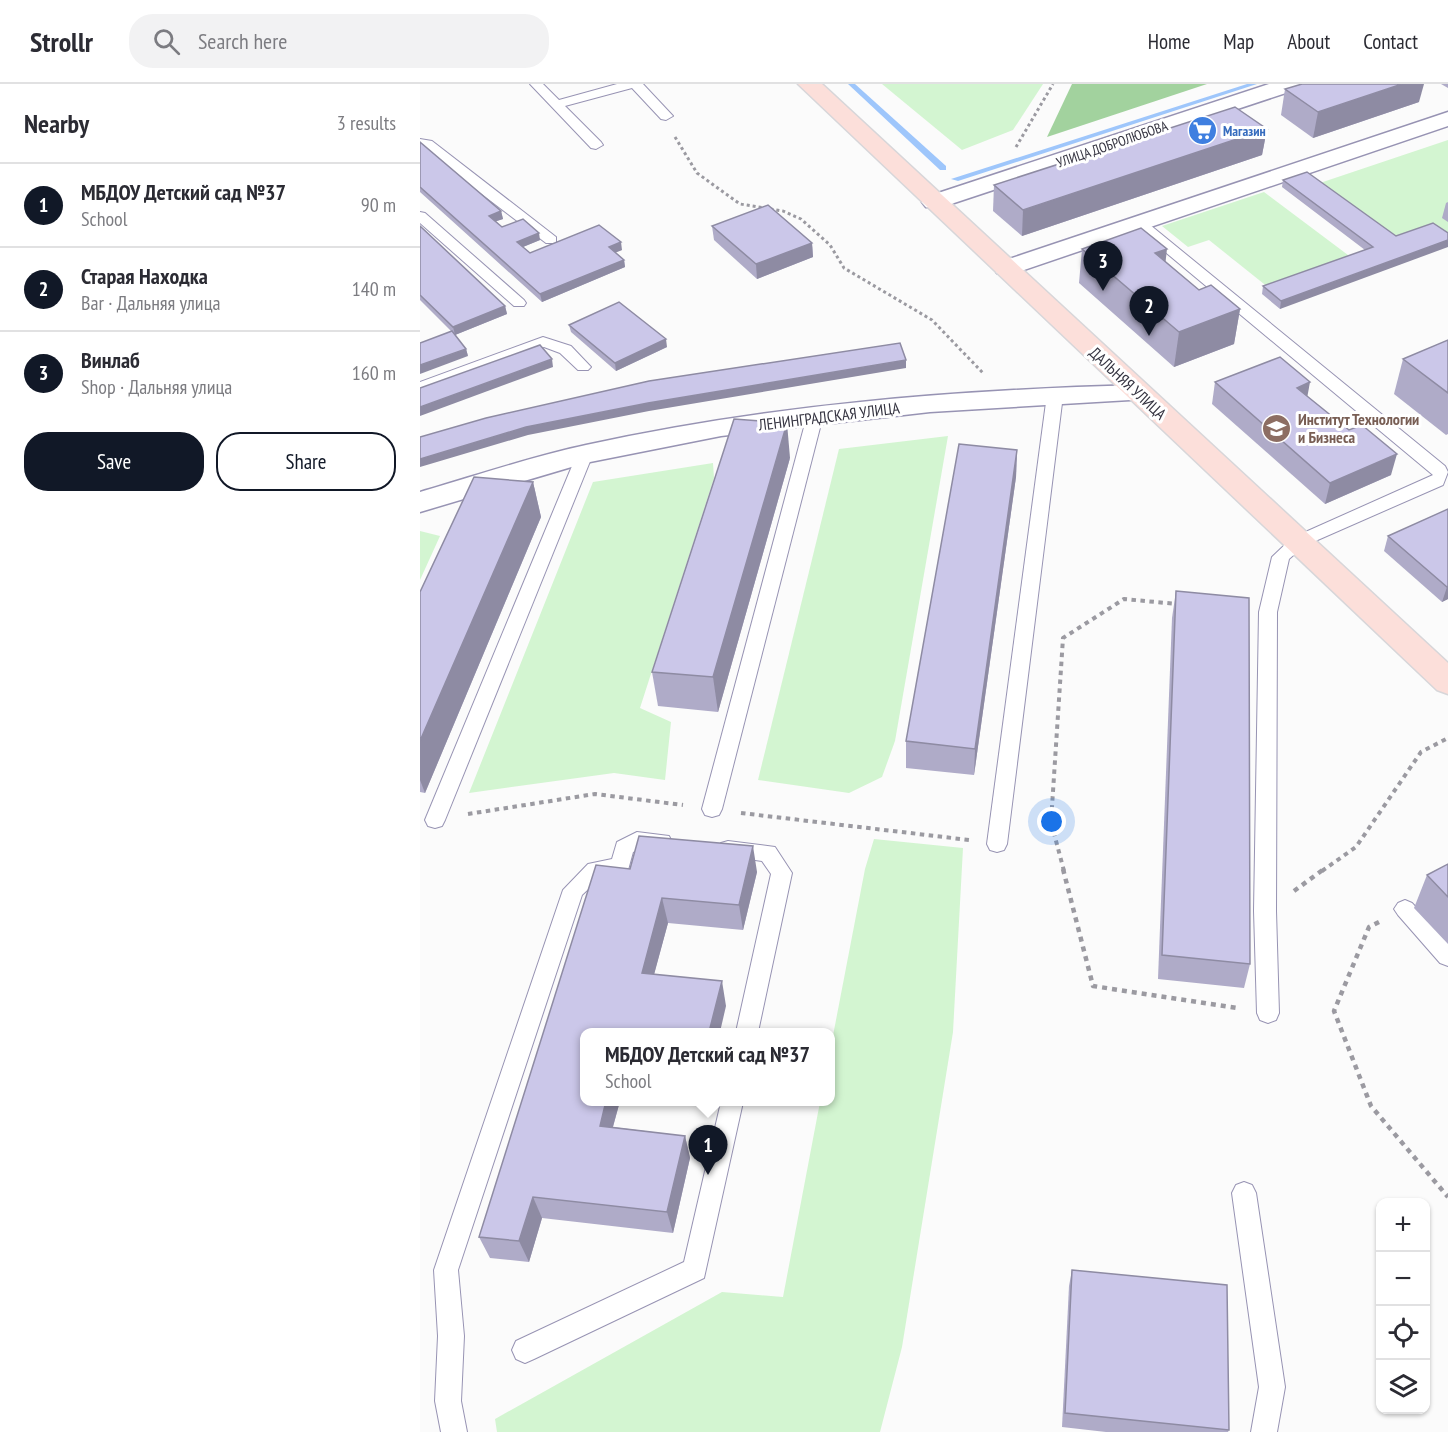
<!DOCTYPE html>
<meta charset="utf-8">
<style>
body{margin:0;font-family:"PT Sans Narrow",sans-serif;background:#f2f2f3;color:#2b2b33}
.controls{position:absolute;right:18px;bottom:18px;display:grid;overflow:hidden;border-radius:12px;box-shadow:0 2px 4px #0004}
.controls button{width:54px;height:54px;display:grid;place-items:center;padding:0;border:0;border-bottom:2px solid #e1e1e2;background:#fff;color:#2b2b33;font:30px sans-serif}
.you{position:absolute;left:632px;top:738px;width:21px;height:21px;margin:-15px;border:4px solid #fff;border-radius:50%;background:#1a73e8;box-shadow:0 0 0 9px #1a73e833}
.badge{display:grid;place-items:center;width:39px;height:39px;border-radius:50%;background:#111827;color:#fff;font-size:20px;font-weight:700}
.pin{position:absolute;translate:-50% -50px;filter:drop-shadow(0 2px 3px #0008)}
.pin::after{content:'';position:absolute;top:32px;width:21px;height:18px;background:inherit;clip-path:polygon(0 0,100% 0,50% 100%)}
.popup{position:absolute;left:160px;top:944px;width:255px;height:78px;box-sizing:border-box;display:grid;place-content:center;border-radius:12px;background:#fff;filter:drop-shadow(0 2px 4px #0005);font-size:20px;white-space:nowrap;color:#7c7c81}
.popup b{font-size:22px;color:#2b2b33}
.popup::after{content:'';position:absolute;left:50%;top:100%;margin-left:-12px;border:12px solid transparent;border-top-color:#fff}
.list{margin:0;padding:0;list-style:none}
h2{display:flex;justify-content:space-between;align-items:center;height:78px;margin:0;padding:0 24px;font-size:26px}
h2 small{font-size:20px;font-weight:400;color:#7c7c81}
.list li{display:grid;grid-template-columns:39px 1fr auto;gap:18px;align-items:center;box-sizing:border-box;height:84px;padding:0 24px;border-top:2px solid #e1e1e2}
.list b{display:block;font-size:22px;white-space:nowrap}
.list p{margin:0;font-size:20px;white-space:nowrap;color:#7c7c81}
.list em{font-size:20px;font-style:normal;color:#7c7c81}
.actions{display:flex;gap:12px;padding:18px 24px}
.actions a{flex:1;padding:14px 0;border:2px solid #111827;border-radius:24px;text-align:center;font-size:21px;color:#111827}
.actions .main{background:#111827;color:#fff}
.icon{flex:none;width:33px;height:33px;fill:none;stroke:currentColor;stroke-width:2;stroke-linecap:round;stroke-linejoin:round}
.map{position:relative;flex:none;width:1028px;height:1348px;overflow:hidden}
header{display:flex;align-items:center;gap:36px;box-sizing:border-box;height:84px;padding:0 30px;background:#fff;border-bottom:2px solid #e1e1e2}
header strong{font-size:28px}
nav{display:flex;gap:33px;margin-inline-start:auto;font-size:21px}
.search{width:420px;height:54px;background:#f2f2f3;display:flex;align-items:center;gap:15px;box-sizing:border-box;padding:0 21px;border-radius:24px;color:#7c7c81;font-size:22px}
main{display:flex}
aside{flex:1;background:#fff}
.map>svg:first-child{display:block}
.green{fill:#d3f5d1}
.forest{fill:#a2d29e}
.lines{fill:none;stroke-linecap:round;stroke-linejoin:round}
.stream{fill:#9ec6fb;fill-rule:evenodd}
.service-casing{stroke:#9793b3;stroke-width:2}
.minor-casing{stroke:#9793b3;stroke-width:3}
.tertiary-casing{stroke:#9793b3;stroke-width:3}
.primary-casing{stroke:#d7d6d9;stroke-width:3}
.path-far2{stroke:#9b9aa1;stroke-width:3;stroke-dasharray:3 3;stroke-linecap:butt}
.path-far1{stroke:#9b9aa1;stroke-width:4;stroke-dasharray:4.5 4.5;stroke-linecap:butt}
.path{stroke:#9b9aa1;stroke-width:4.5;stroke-dasharray:5 5;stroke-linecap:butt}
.service{fill:#fff;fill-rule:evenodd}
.minor{fill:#fff;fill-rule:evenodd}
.tertiary{fill:#fff;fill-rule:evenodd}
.primary{fill:#fcdfda;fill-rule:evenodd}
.wall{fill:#afabc8}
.shaded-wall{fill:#8e8ba3}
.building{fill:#cbc7e9;stroke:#8e8ba3;stroke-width:1.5}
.labels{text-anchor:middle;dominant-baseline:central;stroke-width:6;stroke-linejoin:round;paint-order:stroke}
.far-shop-label{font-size:14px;font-weight:bold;fill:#366cbe;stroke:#fff;text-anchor:start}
.far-street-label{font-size:14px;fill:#353441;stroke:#fff}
.street-label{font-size:16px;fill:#353441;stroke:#fff}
.education-label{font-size:16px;font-weight:bold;fill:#785e54;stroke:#fff;text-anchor:start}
</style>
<header>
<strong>Strollr</strong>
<div class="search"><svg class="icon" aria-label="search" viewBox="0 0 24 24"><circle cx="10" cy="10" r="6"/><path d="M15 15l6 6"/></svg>Search here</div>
<nav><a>Home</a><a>Map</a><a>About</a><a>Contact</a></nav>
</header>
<main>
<aside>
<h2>Nearby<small>3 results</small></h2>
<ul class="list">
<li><span class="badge">1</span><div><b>МБДОУ Детский сад №37</b><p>School</p></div><em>90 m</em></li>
<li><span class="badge">2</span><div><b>Старая Находка</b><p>Bar · Дальняя улица</p></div><em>140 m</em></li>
<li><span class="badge">3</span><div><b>Винлаб</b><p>Shop · Дальняя улица</p></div><em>160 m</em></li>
</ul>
<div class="actions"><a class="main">Save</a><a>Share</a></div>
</aside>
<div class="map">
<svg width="1028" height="1348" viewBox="0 0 1028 1348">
<rect width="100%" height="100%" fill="#fbfbfb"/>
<g class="green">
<polygon points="462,0 623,0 593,46 542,66"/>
<polygon points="1028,56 1028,156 971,154 897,100"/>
<polygon points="844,108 932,174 849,204 789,156 768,163 742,142"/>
<polygon points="528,352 475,657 462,693 429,709 338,696 419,365"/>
<polygon points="293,379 294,394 220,624 251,638 245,696 194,689 49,709 173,398"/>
<polygon points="0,447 20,452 0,496"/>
<polygon points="454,755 543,764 533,948 482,1263 460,1348 77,1348 75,1335 302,1208 363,1213 400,1018 411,1018 411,962 445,785"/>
</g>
<polygon class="forest" points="652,0 787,0 627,53"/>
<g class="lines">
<g class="stream">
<polygon points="428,0 435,0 526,82 526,86 520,86"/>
<polygon points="827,0 837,0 538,97 531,95"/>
</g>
<defs>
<g id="service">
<polygon points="110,0 123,0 139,16 197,0 223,0 253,32 246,36 241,35 212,4 145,22 181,58 183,61 176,65 171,64"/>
<polygon points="0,55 12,57 136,153 136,159 126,159 0,63"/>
<polygon points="0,128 5,129 104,216 106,219 104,222 94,222 0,139"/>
<polygon points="719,135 724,136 1025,382 1028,388 1023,401 884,462 869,475 857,528 856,827 859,929 856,936 848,939 840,936 837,929 834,827 839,528 852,473 872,454 1013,391 714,142 714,136"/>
<polygon points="123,253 151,262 171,283 168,286 158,286 140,269 124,263 0,308 0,298"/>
<polygon points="635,306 643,311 587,760 584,766 577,768 570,766 567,760 627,311"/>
<polygon points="395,327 403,332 302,725 299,731 292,733 285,731 282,725 387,332"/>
<polygon points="165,365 173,370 25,736 22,742 15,744 8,742 5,736 157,370"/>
<path d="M217,748L249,752L252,758L249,764C237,768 224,762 213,768L208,786L189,795H179L162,811L38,1186L44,1252L41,1317L47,1348H21L15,1317L18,1252L14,1186L143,806L168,780L192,775L197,758Z"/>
<polygon points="308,757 355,763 372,789 338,948 316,948 351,790 342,777 301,771 298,765 301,759"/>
<polygon points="985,816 992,819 1028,858 1028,882 1020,879 978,831 974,825 978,819"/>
<polygon points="301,1018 323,1018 284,1194 114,1275 105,1279 96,1275 92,1266 96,1257 264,1178"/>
<polygon points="824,1098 832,1101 836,1109 865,1303 857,1348 831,1348 839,1303 812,1109 816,1101"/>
</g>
<polygon id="minor" points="1028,28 1028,42 595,189 586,191 577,189 574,184 577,179"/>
<g id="tertiary">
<polygon points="849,0 881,0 878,5 522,123 506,123 502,118 506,113"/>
<path d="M718,301L727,303L731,309L727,315L510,328L301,352L165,379L0,428V408C55,392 110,373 166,361C348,321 533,306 718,301Z"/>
</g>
<polygon id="primary" points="378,0 402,0 1028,579 1028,610 1017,606"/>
</defs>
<use href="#service" class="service-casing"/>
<use href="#minor" class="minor-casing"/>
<use href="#tertiary" class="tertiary-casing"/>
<use href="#primary" class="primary-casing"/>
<g class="path-far2">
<polyline points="255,53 277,89 320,120 363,127 381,135 410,161 424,184 512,236 563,289"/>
<polyline points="596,63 633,0"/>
</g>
<g class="path-far1">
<polyline points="321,729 549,756"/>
<polyline points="48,730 175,710 263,721"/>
<polyline points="644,787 631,738 643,554 704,515 757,520"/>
<polyline points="902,787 936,763 1001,668 1028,654"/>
</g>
<g class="path">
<polyline points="643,785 673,902 817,924"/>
<polyline points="874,807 904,785"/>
<polyline points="959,838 949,843 914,927 951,1022 1028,1113"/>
</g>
<use href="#service" class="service"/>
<use href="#minor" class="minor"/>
<use href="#tertiary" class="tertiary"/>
<use href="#primary" class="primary"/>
</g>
<g class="wall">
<polygon points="1021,0 1028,0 1028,4"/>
<polygon points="865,5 999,18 893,54 861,31"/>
<polygon points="847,45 842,71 602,152 573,127 574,101"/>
<polygon points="0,58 81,127 83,135 76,137 82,143 120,156 103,163 110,169 202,166 195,168 204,176 205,183 122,218 0,108"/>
<polygon points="863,96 976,152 860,225 842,210 843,202 945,166 862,103"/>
<polygon points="1028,118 1028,138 1022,134 1026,119"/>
<polygon points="0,142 85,222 87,230 35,251 46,265 48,272 31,247 0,216"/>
<polygon points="292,142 392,159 393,173 337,195 294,156"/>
<polygon points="662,165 745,178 779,206 820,225 814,260 754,283 659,199"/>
<polygon points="149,241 247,263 196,287 151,248"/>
<polygon points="1028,256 1028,350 1026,351 974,310 983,275"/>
<polygon points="795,298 887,312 971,391 905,420 792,320"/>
<polygon points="597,366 596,393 554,691 486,684 486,657"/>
<polygon points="370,374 298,628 238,622 232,588"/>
<polygon points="113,398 121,433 5,709 0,708 0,508"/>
<polygon points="1028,425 1028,515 1022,518 964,467 968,452"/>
<polygon points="756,507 830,880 824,904 738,895 752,534"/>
<polygon points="1028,780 1028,860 994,824 1007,791"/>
<polygon points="210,785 337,788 323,846 248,839 234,890 306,922 165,948 165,1017 200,1017 193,1043 265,1052 270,1074 253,1149 122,1134 109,1178 70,1174 59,1153"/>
<polygon points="652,1186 809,1346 808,1348 686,1348 642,1343 649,1202"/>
</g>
<g class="shaded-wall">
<polygon points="982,0 1004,0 999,18 893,54 898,28"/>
<polygon points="847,45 842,71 602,152 603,126"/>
<polygon points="81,127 83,135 71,139 69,132"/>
<polygon points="119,149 120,156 98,165 97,158"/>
<polygon points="1028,156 1028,163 860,225 861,217"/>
<polygon points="201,158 202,166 190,171 189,163"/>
<polygon points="392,159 393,173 337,195 336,180"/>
<polygon points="747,165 743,200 735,169"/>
<polygon points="204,176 205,183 122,218 120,210"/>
<polygon points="85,222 87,230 35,251 33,243"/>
<polygon points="820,225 814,260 754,283 759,248"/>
<polygon points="246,255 247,263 196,287 195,279"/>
<polygon points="46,265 48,272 0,290 0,281"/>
<polygon points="132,275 133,283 0,332 0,323"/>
<polygon points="486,276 486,284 229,327 108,351 0,383 0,375 106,343 228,319"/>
<polygon points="890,298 886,320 877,304"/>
<polygon points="367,339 370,374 298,628 293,593"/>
<polygon points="597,366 596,393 554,691 555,665"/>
<polygon points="977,370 971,391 905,420 910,399"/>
<polygon points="113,398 121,433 5,709 0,696 0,657"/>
<polygon points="1028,502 1028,515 1022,518 1027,503"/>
<polygon points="333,762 337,788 323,846 319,821"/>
<polygon points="242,814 248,839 228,913 222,889"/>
<polygon points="302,897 306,922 300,948 289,948"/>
<polygon points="186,1017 200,1017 187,1064 180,1042"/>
<polygon points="265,1052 270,1074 253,1149 247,1128"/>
<polygon points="113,1113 122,1134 109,1178 99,1157"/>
</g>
<g class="building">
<polygon points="882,0 982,0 898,28 865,5"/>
<polygon points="815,23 847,45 603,126 574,101"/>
<polygon points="0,58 81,127 69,132 82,143 103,135 119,149 97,158 110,169 179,141 201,158 189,163 204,176 120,210 0,103"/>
<polygon points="887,88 976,152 1013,139 1028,149 1028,156 861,217 843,202 953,163 863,96"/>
<polygon points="348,121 392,159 336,180 292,142"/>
<polygon points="0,142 85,222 33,243 0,211"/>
<polygon points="721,144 747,165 735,169 779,206 791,201 820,225 759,248 662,165"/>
<polygon points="199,218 246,255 195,279 149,241"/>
<polygon points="32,247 46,265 0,281 0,259"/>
<polygon points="1028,256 1028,309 983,275"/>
<polygon points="480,259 486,276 228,319 106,343 0,375 0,353 66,334 229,297"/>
<polygon points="120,261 132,275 0,323 0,304"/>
<polygon points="860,273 890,298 877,304 929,346 942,341 977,370 910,399 795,298"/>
<polygon points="314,335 367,339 293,593 232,588"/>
<polygon points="539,360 597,366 555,665 486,657"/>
<polygon points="54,393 113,398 0,657 0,508"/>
<polygon points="1028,425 1028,502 1027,503 968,452"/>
<polygon points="756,507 829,514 830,880 742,871"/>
<polygon points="219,752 333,762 319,821 242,814 222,889 302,897 289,948 165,948 165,1017 186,1017 180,1042 265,1052 247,1128 113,1113 99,1157 59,1153 176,781 210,785"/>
<polygon points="1028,780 1028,813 1007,791"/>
<polygon points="652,1186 807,1201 809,1346 645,1329"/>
</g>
<defs>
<symbol id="supermarket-disc" viewBox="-11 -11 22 22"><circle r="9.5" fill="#3f7fe0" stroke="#fff"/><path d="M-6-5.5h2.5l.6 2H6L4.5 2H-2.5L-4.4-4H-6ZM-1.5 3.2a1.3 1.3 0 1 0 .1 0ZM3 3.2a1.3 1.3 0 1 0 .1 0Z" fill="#fff"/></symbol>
<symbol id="university-disc" viewBox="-11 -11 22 22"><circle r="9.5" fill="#8d6e63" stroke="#fff"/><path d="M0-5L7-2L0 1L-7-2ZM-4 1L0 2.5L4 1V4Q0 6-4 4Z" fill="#fff"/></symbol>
</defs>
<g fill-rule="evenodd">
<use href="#supermarket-disc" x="766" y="30" width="33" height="33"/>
<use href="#university-disc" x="840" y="328" width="33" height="33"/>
</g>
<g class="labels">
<g class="far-shop-label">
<text x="803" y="47">Магазин</text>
</g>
<g class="far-street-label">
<text transform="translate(692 60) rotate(-19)">УЛИЦА ДОБРОЛЮБОВА</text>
</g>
<g class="street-label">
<text transform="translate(708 299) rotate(43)">ДАЛЬНЯЯ УЛИЦА</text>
<text transform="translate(409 332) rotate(-7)">ЛЕНИНГРАДСКАЯ УЛИЦА</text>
</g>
<g class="education-label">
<text x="878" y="335">Институт Технологии<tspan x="878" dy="18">и Бизнеса</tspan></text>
</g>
</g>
</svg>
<div class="controls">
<button>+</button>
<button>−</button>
<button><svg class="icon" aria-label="locate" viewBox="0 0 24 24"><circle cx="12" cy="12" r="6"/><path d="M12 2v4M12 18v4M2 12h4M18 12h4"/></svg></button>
<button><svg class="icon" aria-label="layers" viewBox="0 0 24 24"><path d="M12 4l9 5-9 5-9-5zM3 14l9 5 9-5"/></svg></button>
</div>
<div class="you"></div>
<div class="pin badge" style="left:288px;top:1091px">1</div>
<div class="popup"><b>МБДОУ Детский сад №37</b>School</div>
<div class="pin badge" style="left:729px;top:252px">2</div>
<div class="pin badge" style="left:683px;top:207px">3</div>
</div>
</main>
